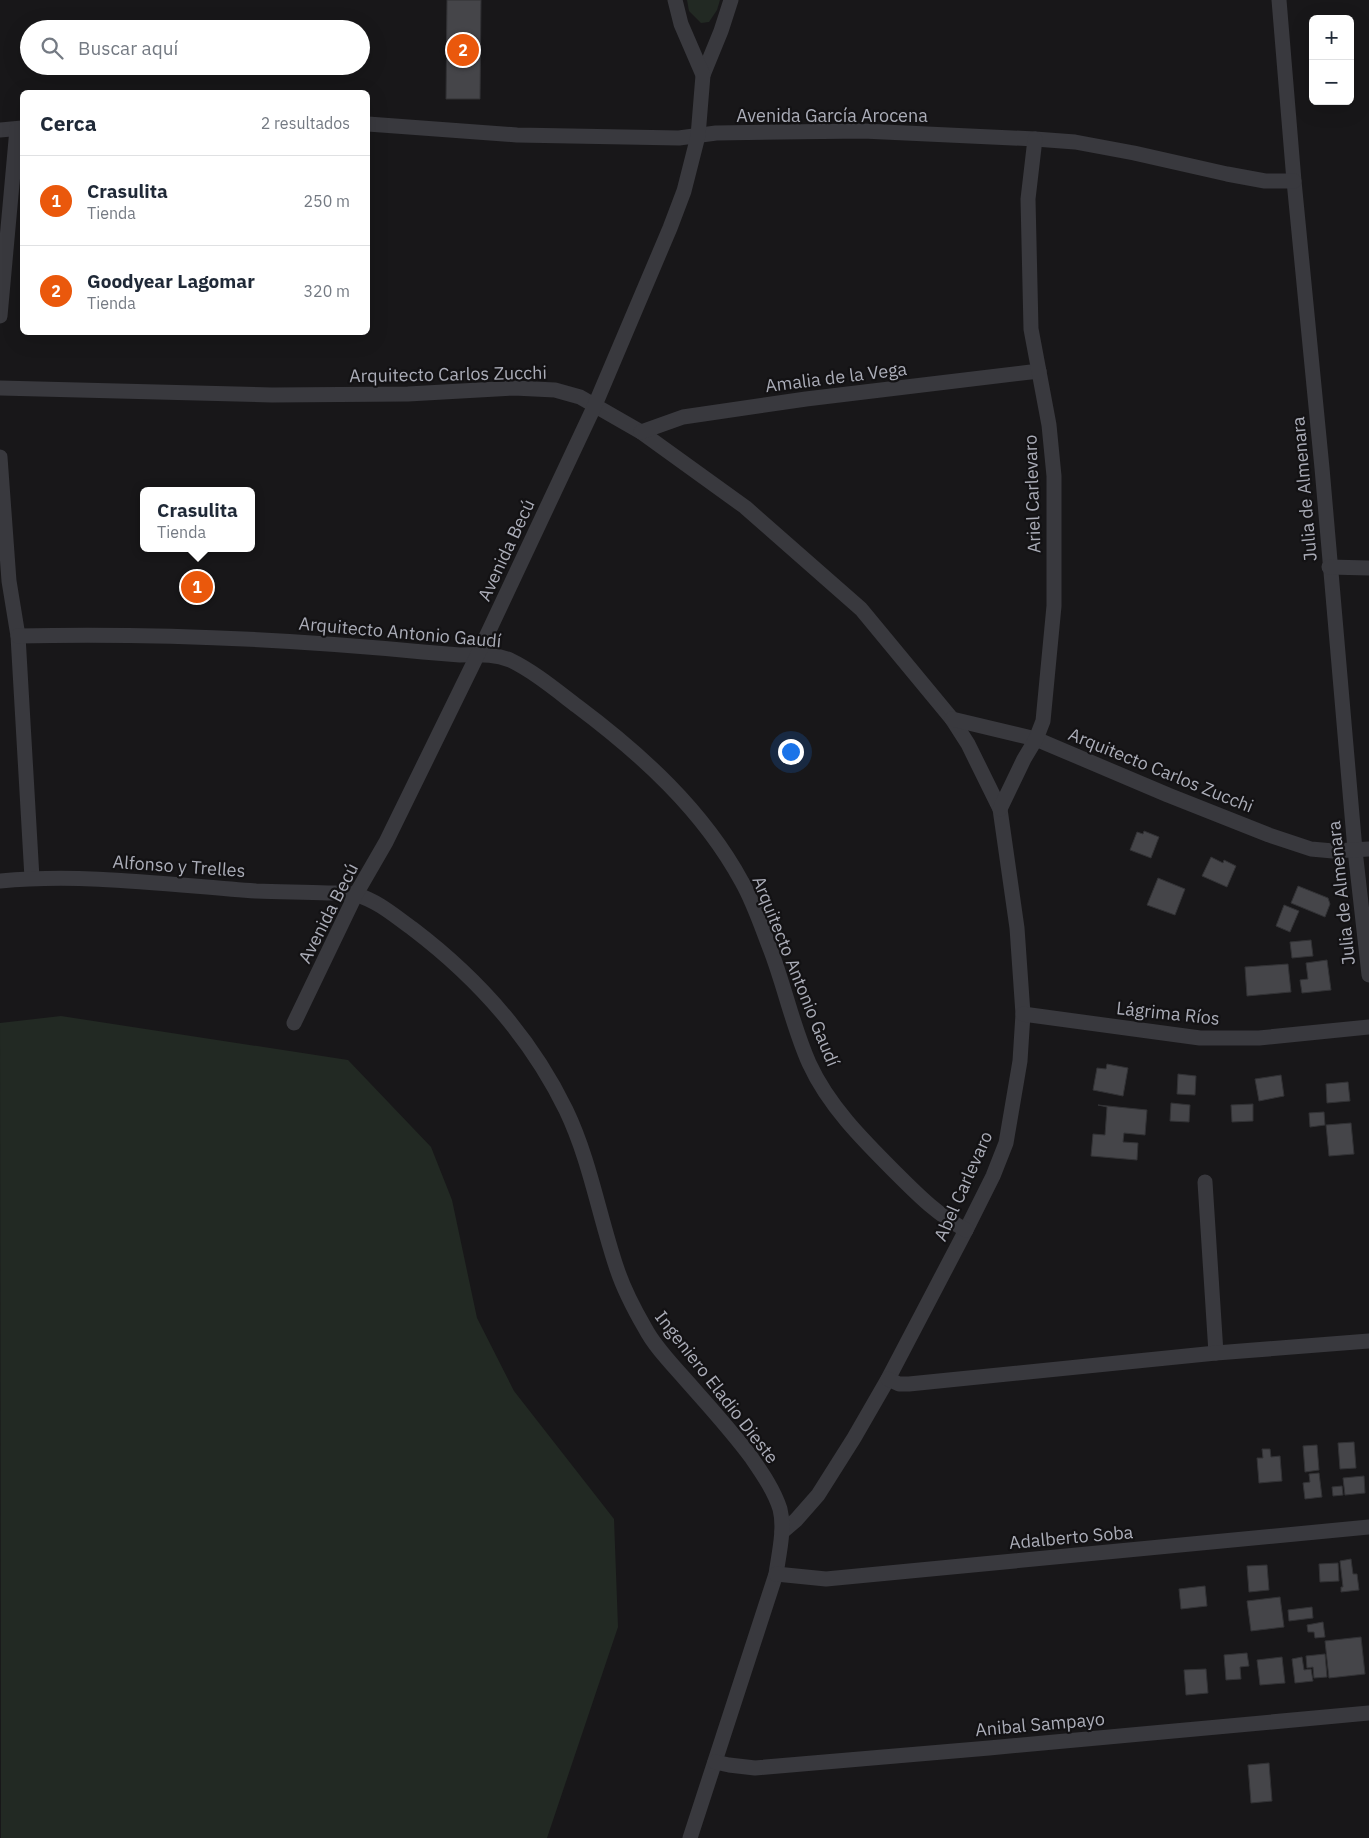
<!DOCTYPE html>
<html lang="es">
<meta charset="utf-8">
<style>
body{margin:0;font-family:"IBM Plex Sans",sans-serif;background:#f6f6f7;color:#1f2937}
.controls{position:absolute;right:15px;top:15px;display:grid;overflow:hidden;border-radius:8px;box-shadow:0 5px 20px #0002}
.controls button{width:45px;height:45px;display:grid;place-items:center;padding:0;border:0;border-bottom:1px solid #e0e1e3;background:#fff;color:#1f2937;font:25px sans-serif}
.you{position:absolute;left:790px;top:751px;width:18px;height:18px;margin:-12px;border:4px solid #fff;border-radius:50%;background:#1a73e8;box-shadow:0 0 0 8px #1a73e833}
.badge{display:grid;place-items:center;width:32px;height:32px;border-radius:50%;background:#ea580c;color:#fff;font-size:16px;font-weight:700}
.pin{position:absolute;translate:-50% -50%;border:2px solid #fff;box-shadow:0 1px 5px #0006}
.popup{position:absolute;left:140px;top:487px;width:115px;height:65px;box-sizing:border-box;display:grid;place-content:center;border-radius:8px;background:#fff;filter:drop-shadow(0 1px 4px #0005);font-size:16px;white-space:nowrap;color:#747a83}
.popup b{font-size:19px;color:#1f2937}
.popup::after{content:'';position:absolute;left:50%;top:100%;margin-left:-10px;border:10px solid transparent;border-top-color:#fff}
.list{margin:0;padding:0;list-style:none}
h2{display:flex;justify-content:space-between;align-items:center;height:65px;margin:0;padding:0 20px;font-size:21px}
h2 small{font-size:16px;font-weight:400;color:#747a83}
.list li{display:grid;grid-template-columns:32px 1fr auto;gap:15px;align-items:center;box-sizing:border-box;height:90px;padding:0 20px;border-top:1px solid #e0e1e3}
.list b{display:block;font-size:19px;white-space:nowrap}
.list p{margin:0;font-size:16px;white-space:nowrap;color:#747a83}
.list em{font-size:16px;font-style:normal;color:#747a83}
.icon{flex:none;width:28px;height:28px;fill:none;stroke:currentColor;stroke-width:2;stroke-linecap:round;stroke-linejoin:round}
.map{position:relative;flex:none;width:1369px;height:1838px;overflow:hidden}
.search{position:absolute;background:#fff;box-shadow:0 5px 20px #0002;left:20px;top:20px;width:350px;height:55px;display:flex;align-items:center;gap:12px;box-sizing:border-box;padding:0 18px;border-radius:28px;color:#747a83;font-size:19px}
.panel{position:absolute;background:#fff;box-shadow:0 5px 20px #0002;left:20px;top:90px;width:350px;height:245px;border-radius:8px}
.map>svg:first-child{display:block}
.green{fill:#222923}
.building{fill:#454549;stroke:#323235}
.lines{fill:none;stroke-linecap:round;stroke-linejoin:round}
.minor{stroke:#39393e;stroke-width:15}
.labels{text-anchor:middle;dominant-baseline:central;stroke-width:4.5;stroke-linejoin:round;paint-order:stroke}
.street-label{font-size:18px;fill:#abadb8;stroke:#131214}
</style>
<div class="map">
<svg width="1369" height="1838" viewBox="0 0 1369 1838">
<rect width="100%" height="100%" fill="#181719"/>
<g class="green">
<polygon points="687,0 720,0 717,10 709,22 701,23 689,11"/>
<polygon points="61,1016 348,1060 431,1147 452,1200 477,1318 514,1391 614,1519 618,1627 547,1838 1,1838 0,1023"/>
</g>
<g class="building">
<polygon points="447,0 481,0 480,99 446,99"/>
<polygon points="1144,831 1159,837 1151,858 1130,850 1137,832 1143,834"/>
<polygon points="1211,857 1223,863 1224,860 1236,866 1227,887 1202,876"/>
<polygon points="1158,878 1185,889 1175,915 1147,905"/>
<polygon points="1298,886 1328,898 1330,904 1325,917 1291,903"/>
<polygon points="1284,905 1299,911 1290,932 1276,926"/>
<polygon points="1311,940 1313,956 1292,958 1290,942"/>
<polygon points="1327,960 1331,990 1302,993 1300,980 1308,979 1306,963"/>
<polygon points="1288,964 1291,992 1247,996 1245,967"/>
<polygon points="1107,1064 1128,1068 1123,1096 1093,1090 1097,1068 1106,1069"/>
<polygon points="1178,1074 1196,1076 1195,1095 1177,1094"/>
<polygon points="1281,1075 1284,1096 1259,1101 1255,1079"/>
<polygon points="1348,1082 1350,1101 1327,1103 1326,1084"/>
<polygon points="1171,1103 1190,1105 1189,1122 1170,1121"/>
<polygon points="1253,1104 1253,1121 1232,1122 1231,1105"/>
<polygon points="1098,1105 1147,1110 1145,1135 1124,1133 1123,1142 1138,1143 1137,1160 1091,1156 1093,1134 1105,1135 1107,1107"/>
<polygon points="1324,1112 1325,1125 1310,1127 1309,1113"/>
<polygon points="1351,1123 1354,1154 1329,1156 1326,1125"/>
<polygon points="1354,1442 1356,1468 1340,1469 1338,1443"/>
<polygon points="1317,1445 1319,1470 1305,1472 1303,1446"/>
<polygon points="1262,1449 1270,1449 1271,1457 1280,1456 1282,1481 1259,1483 1257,1458 1263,1458"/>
<polygon points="1319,1473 1322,1497 1305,1499 1303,1483 1310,1482 1309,1474"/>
<polygon points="1364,1476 1365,1493 1345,1495 1343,1478"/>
<polygon points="1342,1486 1343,1495 1333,1496 1332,1487"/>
<polygon points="1351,1559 1353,1574 1357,1574 1359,1590 1341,1592 1341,1587 1343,1587 1340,1561"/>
<polygon points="1338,1563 1339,1581 1320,1582 1319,1564"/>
<polygon points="1267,1565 1269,1590 1249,1592 1247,1566"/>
<polygon points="1205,1586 1207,1606 1181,1609 1179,1589"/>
<polygon points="1280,1597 1284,1627 1251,1631 1247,1601"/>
<polygon points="1312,1607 1313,1618 1289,1621 1288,1610"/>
<polygon points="1323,1622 1325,1637 1315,1638 1314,1632 1308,1632 1307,1625"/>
<polygon points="1361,1637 1365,1674 1329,1678 1325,1641"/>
<polygon points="1247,1653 1249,1666 1240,1667 1241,1679 1226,1680 1224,1655"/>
<polygon points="1325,1654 1327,1677 1314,1678 1313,1667 1307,1668 1306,1656"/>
<polygon points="1282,1657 1285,1683 1260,1685 1257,1660"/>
<polygon points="1302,1657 1304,1670 1311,1669 1313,1681 1295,1683 1292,1659"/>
<polygon points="1206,1669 1208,1693 1186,1695 1184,1670"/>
<polygon points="1269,1763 1272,1801 1251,1803 1248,1765"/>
</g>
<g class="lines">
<g class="minor">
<polyline points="1279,0 1294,181 1322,468 1355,850 1369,975"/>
<polyline points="703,75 721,31 731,0"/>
<polyline points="368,124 517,135 679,138 716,133 863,131 1035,139 1075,142 1134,153 1227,174 1265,181 1294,181"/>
<polyline points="0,130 22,128"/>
<polyline points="0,316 17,129"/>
<polyline points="0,388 272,395 408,394 514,388 555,390 580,397 641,432 745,507 861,609 952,719 968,744 1000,809 1017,928 1023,1014 1020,1061 1006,1143 993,1176 966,1230 888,1379 854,1438 818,1495 796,1520 782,1532"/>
<polyline points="641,432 683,417 806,399 1039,371"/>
<polyline points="0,457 9,581 18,636 32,878"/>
<polyline points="1329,567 1369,568"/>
<path d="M18,636C153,633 289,639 423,652C435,653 448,654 460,655C477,655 493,653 510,660C533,671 556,690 577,706C641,754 703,810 742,882C754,903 762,928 771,951C785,988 793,1027 809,1063C829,1107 865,1142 898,1175C919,1196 939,1216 966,1230"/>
<polyline points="952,719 1036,739 1168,795 1269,835 1311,849 1333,851 1369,849"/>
<polyline points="1000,809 1024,759 1036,739 1043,721 1054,606 1054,476 1049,425 1031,329 1028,199 1035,139"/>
<path d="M0,881C85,873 171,885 256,891C280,892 304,892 328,893C337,893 349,892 357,895C378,901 396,917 413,929C476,977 531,1038 566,1110C590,1160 599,1216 617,1269C624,1290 634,1309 645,1328C655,1347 671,1363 685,1379C708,1405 731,1430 751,1457C762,1473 774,1490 780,1509C785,1529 779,1553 776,1574L690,1838"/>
<polyline points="1023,1014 1200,1038 1259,1038 1369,1027"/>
<polyline points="294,1023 356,894 386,842 478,654 595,405 670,228 684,191 698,136 703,75 681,24 675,0"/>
<polyline points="1205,1182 1216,1353"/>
<polyline points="888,1379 899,1384 909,1384 1216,1353 1369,1341"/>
<polyline points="776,1574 826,1579 1369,1527"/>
<polyline points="715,1762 729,1765 755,1768 989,1748 1369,1713"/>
</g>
</g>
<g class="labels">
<g class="street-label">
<text x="832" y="115">Avenida García Arocena</text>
<text transform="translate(448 374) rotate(-1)">Arquitecto Carlos Zucchi</text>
<text transform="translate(836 377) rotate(-7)">Amalia de la Vega</text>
<text transform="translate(1304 489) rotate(-95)">Julia de Almenara</text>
<text transform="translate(1032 494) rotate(-92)">Ariel Carlevaro</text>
<text transform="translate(506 550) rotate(-65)">Avenida Becú</text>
<text transform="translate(400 632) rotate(5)">Arquitecto Antonio Gaudí</text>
<text transform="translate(1161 770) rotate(22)">Arquitecto Carlos Zucchi</text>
<text transform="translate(179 866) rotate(4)">Alfonso y Trelles</text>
<text transform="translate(1341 893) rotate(-96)">Julia de Almenara</text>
<text transform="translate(328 913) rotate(-63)">Avenida Becú</text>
<text transform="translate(796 971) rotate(68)">Arquitecto Antonio Gaudí</text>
<text transform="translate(1168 1013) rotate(6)">Lágrima Ríos</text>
<text transform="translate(963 1186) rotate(-66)">Abel Carlevaro</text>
<text transform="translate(717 1387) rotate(52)">Ingeniero Eladio Dieste</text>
<text transform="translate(1071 1537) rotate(-5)">Adalberto Soba</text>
<text transform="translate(1040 1724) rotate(-5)">Anibal Sampayo</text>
</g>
</g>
</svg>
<div class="controls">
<button>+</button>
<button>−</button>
</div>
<div class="you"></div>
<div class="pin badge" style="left:197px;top:587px">1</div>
<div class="popup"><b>Crasulita</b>Tienda</div>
<div class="pin badge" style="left:463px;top:50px">2</div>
<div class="search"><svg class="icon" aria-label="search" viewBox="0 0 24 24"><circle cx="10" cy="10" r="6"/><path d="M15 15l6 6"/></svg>Buscar aquí</div>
<section class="panel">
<h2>Cerca<small>2 resultados</small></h2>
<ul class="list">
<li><span class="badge">1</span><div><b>Crasulita</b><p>Tienda</p></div><em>250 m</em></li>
<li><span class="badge">2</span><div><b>Goodyear Lagomar</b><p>Tienda</p></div><em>320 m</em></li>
</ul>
</section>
</div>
